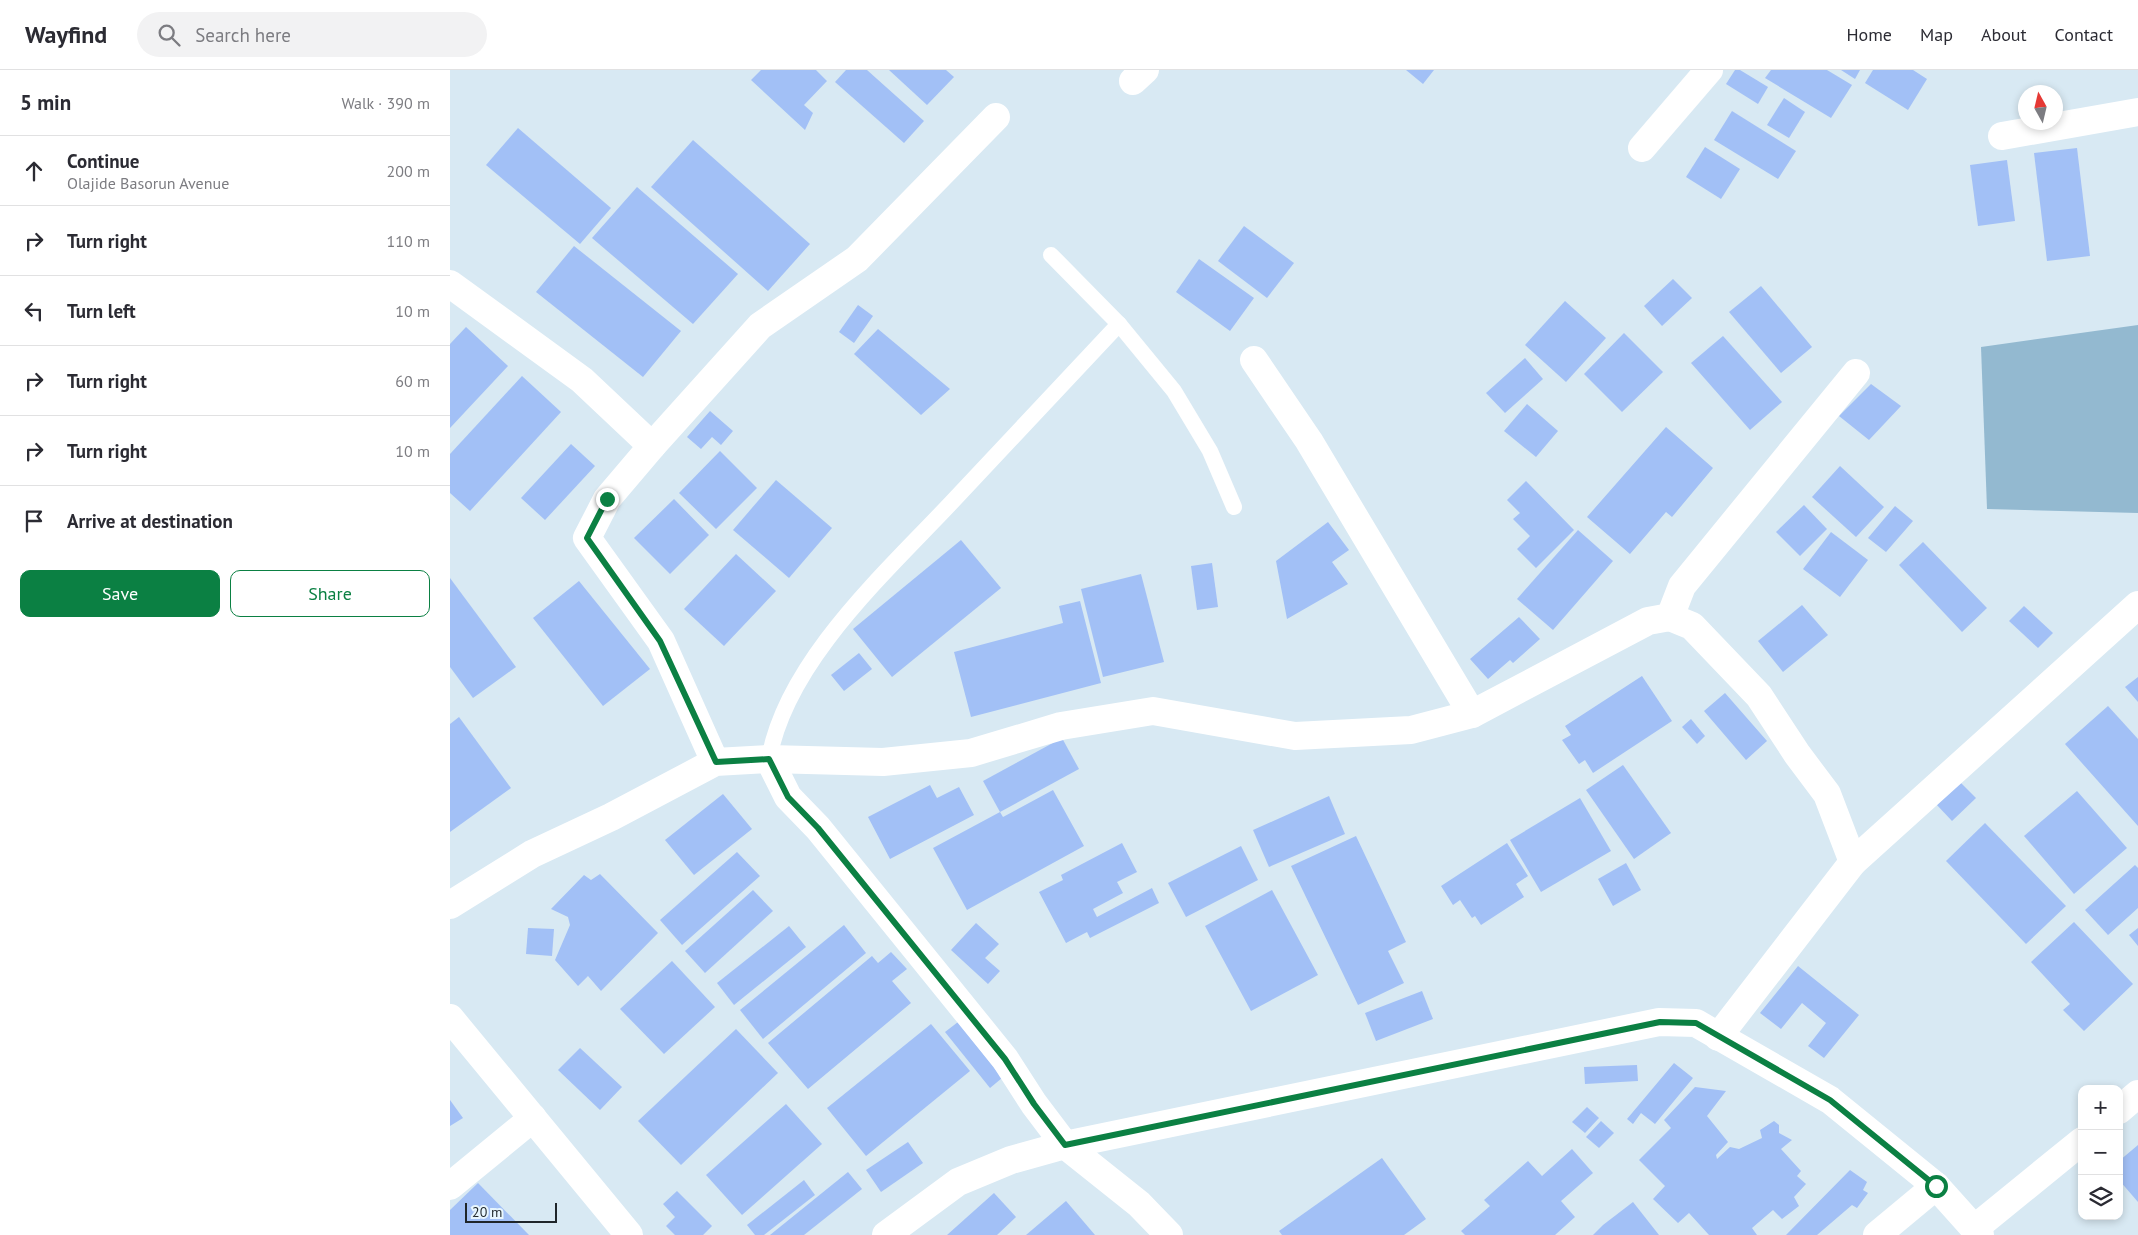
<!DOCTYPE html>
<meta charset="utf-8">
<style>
body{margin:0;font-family:"PT Sans",sans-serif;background:#f2f2f3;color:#2b2b33}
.controls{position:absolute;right:15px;bottom:15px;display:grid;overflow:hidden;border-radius:10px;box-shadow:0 2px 8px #0003}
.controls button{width:45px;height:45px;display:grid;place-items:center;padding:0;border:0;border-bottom:1px solid #e1e1e2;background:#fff;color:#2b2b33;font:25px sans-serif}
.compass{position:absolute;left:1568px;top:15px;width:45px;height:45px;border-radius:50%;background:#fff;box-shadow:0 2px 8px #0003;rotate:352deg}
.scale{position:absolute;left:15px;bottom:12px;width:92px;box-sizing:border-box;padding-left:5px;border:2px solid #1f262a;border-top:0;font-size:14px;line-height:18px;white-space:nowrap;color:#1f262a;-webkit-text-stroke:4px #e8f6fe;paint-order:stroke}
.stop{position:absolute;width:15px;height:15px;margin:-11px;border:4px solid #0b8043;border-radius:50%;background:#fff}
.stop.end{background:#0b8043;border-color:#fff;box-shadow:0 1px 5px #0008}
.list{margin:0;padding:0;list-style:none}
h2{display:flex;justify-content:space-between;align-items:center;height:65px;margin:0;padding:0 20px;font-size:21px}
h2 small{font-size:16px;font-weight:400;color:#7c7c81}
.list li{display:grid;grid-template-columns:32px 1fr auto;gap:15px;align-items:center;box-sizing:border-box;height:70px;padding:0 20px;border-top:1px solid #e1e1e2}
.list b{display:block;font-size:19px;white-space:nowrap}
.list p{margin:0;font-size:16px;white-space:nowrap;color:#7c7c81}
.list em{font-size:16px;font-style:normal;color:#7c7c81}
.actions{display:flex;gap:10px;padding:15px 20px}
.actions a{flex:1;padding:11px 0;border:1px solid #0b8043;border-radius:10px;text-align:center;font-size:18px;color:#0b8043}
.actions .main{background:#0b8043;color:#fff}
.icon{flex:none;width:28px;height:28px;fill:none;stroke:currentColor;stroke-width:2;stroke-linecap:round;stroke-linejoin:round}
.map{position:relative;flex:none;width:1688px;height:1165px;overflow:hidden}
header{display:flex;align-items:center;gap:30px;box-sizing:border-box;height:70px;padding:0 25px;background:#fff;border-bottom:1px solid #e1e1e2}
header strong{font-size:24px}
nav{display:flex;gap:28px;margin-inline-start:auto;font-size:18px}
.search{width:350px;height:45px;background:#f2f2f3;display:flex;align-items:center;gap:12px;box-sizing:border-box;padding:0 18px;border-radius:28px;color:#7c7c81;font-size:19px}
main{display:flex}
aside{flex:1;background:#fff}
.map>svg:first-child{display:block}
.green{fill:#93b9d0}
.building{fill:#a2c0f6}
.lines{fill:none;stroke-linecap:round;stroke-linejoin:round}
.lane{stroke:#fff;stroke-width:16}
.street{stroke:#fff;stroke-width:28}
.route{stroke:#0b8043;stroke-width:6}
</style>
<header>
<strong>Wayfind</strong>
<div class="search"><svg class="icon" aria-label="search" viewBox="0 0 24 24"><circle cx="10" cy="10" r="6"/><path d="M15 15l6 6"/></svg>Search here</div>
<nav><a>Home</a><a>Map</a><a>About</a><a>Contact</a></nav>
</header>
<main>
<aside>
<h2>5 min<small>Walk · 390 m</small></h2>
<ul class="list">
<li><svg class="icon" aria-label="ahead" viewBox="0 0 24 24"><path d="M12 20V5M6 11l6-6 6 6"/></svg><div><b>Continue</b><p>Olajide Basorun Avenue</p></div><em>200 m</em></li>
<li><svg class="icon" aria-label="right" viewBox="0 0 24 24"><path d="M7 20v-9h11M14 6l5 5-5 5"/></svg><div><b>Turn right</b></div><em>110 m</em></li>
<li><svg class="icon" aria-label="left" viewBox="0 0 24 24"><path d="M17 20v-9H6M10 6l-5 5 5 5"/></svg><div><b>Turn left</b></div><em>10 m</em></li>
<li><svg class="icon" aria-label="right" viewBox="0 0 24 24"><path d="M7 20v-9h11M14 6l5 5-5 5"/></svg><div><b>Turn right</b></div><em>60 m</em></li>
<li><svg class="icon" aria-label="right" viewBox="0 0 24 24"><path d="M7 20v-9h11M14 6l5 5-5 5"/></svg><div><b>Turn right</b></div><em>10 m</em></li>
<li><svg class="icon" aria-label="arrive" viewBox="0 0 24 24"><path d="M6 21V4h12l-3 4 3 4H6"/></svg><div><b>Arrive at destination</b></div></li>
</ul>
<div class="actions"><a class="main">Save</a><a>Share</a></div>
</aside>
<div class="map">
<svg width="1688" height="1165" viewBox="0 0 1688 1165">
<rect width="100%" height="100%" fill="#d8e9f3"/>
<polygon class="green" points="1688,255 1688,443 1537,439 1531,277"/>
<g class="building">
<polygon points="311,0 366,0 377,11 354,35 363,43 355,60 301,10"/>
<polygon points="396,0 417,0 474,51 454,73 385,12"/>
<polygon points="439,0 496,0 504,7 477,35"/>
<polygon points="956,0 984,0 973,14"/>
<polygon points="1285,0 1290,0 1318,17 1308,34 1276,14"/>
<polygon points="1321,0 1377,0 1402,15 1381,48 1315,8"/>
<polygon points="1391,0 1410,0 1405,9"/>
<polygon points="1423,0 1463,0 1477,9 1458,40 1415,13"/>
<polygon points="1334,28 1355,42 1339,68 1317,55"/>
<polygon points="1282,41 1346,81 1328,109 1264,70"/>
<polygon points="68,58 161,138 130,174 36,95"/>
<polygon points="243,70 360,174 318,221 201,117"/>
<polygon points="1255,77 1290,99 1271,129 1236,107"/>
<polygon points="1627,78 1640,186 1597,191 1584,83"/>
<polygon points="1557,90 1565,151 1528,156 1520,95"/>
<polygon points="187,117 288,204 243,254 142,168"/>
<polygon points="794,156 844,193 817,228 768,191"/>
<polygon points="124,176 231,261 193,307 86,222"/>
<polygon points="749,189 804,228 780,261 726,222"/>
<polygon points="1223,209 1242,228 1212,256 1194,236"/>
<polygon points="1311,216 1362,277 1331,303 1279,242"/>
<polygon points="1115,231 1156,268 1116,312 1075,275"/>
<polygon points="408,235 423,246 404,273 389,262"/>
<polygon points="16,257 58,296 0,358 0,274"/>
<polygon points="428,259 500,319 471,345 404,284"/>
<polygon points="1174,263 1213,302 1172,342 1134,304"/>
<polygon points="1273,266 1332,332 1300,360 1241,293"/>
<polygon points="1075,288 1093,309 1055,343 1036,323"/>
<polygon points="72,306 111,342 20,441 0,423 0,384"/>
<polygon points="1421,314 1451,336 1419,370 1389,346"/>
<polygon points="1077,334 1108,361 1086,387 1054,361"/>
<polygon points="260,341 283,361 271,375 262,367 251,379 237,367"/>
<polygon points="1216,357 1263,398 1222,447 1216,442 1180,484 1137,447"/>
<polygon points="121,374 145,396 95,450 71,428"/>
<polygon points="270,381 307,418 266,459 229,423"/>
<polygon points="1390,396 1434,437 1406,467 1362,427"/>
<polygon points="326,410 382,458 339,508 283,460"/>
<polygon points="1076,411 1124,460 1086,498 1067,479 1080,466 1063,449 1070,443 1057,430"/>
<polygon points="224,429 259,465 220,504 184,468"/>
<polygon points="1354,435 1377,459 1350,486 1326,462"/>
<polygon points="1445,436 1463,451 1436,482 1418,468"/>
<polygon points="878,452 899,480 882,492 898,514 837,549 826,491"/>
<polygon points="1128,460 1163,491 1103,560 1067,529"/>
<polygon points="1381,462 1418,490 1390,527 1353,499"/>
<polygon points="511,470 551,518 442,607 403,559"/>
<polygon points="1473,472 1537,538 1512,562 1449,495"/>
<polygon points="286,484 326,521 274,576 234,539"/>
<polygon points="762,493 768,537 747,540 741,496"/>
<polygon points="691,504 714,592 653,607 631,519"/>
<polygon points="0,508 66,597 23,628 0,597"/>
<polygon points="129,511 200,599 153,636 83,548"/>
<polygon points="630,531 651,613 521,647 504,582 613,553 609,536"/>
<polygon points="1352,535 1378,565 1333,602 1308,571"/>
<polygon points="1574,536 1603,563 1588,578 1559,551"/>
<polygon points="1069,547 1090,569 1063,593 1060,590 1038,609 1020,589"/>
<polygon points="409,583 422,599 394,621 381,605"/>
<polygon points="1192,606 1222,651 1143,703 1135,690 1129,694 1112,670 1121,665 1115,656"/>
<polygon points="1688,607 1688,632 1675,617"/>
<polygon points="1275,623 1317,671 1296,690 1254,641"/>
<polygon points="1658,636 1688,669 1688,756 1615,674"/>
<polygon points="9,647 61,718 0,762 0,654"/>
<polygon points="1241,649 1255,666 1247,674 1232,657"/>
<polygon points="612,668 629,699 550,742 533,711"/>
<polygon points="1173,695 1221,763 1184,789 1136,720"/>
<polygon points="1510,712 1526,728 1502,751 1486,734"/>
<polygon points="480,715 487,728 509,717 524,745 440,789 418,747"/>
<polygon points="603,720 634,776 517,840 483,778 550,742 553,747"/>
<polygon points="1627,721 1677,778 1624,824 1574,766"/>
<polygon points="273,724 302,759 244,805 215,770"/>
<polygon points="879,726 895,764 819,797 803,760"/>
<polygon points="1130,728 1161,781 1091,822 1060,770"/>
<polygon points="1535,753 1616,836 1576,874 1496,791"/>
<polygon points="906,766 956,872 938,881 954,913 908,935 841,796"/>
<polygon points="672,773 687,802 667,812 673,823 643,839 647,847 702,818 709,833 640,868 637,862 616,873 589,822 613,810 611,805"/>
<polygon points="1057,773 1078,806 1066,814 1074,827 1031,855 1025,846 1022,848 1010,830 1003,835 991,816"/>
<polygon points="791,776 808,810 736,847 718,813"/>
<polygon points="287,782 310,806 232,875 210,850"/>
<polygon points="1176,793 1191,820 1163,836 1148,809"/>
<polygon points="1685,795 1688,798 1688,838 1658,865 1635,840"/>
<polygon points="150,804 208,863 151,921 138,906 128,916 105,890 120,855 118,847 101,839 134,805 141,810"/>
<polygon points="303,820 323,841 255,903 235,881"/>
<polygon points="822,820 868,905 801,941 755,856"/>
<polygon points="1624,852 1683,914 1634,961 1613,940 1620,934 1581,892"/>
<polygon points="526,853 549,874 535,888 550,901 538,914 501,880"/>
<polygon points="394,855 416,883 313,969 290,940"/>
<polygon points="339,856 356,877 284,935 267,913"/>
<polygon points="78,858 104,859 102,886 76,884"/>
<polygon points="1688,858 1688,876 1679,865"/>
<polygon points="441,882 457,899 442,911 461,933 358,1019 318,973 422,886 428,893"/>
<polygon points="222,891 265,937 214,984 170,939"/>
<polygon points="1348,896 1409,945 1374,988 1358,976 1376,953 1352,933 1331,959 1310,943"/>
<polygon points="972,921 983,949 926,971 915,943"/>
<polygon points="508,952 552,1008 540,1018 495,962"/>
<polygon points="481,954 520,1001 416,1086 377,1038"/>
<polygon points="286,959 328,1003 231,1095 188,1051"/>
<polygon points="130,978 172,1017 150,1040 108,1000"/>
<polygon points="1224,993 1243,1008 1205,1054 1191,1043 1183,1054 1177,1049"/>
<polygon points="1187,995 1188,1011 1135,1014 1134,997"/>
<polygon points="1245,1017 1276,1021 1257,1046 1278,1072 1266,1085 1267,1089 1280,1077 1289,1079 1312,1068 1310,1060 1324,1051 1329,1055 1329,1063 1342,1070 1331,1079 1351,1101 1347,1106 1356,1114 1344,1127 1349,1136 1332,1149 1323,1140 1302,1158 1307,1165 1259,1165 1239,1143 1228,1153 1203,1129 1215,1116 1189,1090 1221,1058 1214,1050"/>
<polygon points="0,1030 13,1048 0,1056"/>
<polygon points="336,1034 372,1074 292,1145 256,1105"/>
<polygon points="1137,1037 1149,1048 1135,1063 1122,1052"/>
<polygon points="1151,1051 1164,1063 1149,1078 1136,1067"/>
<polygon points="458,1072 473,1093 431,1122 416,1100"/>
<polygon points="1688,1075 1688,1132 1669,1110 1669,1091"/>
<polygon points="1122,1079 1143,1103 1111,1131 1125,1147 1105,1165 1015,1165 1011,1161 1040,1136 1034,1130 1078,1091 1092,1106"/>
<polygon points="932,1088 976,1149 954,1165 832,1165 829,1161"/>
<polygon points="1400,1100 1417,1112 1413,1120 1418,1123 1407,1138 1402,1135 1367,1165 1336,1165"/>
<polygon points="398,1102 412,1119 354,1165 320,1165"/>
<polygon points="354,1110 365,1125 314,1165 305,1165 297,1155"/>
<polygon points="28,1113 79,1165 0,1165 0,1140"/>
<polygon points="227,1121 262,1156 253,1165 225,1165 216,1156 225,1147 213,1134"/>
<polygon points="544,1123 566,1147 547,1165 497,1165"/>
<polygon points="616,1131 645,1165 576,1165"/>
<polygon points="1183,1132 1209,1165 1143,1165 1153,1155"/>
</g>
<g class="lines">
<g class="lane">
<polyline points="601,185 669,254 724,321 760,381 784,437"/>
<path d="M319,689C336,592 435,503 501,433C557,373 613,314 669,254"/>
</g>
<g class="street">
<polyline points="683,11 695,0"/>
<polyline points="1552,66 1688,42"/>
<polyline points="1192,78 1259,0"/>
<polyline points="0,214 132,310 202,376"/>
<polyline points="804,290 859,371 1022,644"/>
<polyline points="1220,547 1232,516 1406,303"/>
<polyline points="319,689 338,727 368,758 555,989 584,1034 615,1075 689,1134 719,1165"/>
<polyline points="265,692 211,571 137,468 157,429 202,376 310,256 407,189 546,47"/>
<polyline points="1403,792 1688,535"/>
<polyline points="0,835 82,784 161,747 265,692 319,689 433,692 521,683 611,656 703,641 845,666 961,660 1022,644 1198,551 1220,547 1242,556 1309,626 1347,684 1377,724 1403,792 1268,967"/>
<polyline points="0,948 179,1165"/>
<polyline points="1669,1040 1688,1024"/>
<polyline points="0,1116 83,1048"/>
<polyline points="1525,1158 1632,1071"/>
<polyline points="436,1165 508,1112 561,1090 615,1075 1209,952 1246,953 1380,1030 1486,1116 1530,1165"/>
<polyline points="1427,1165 1486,1116"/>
</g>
</g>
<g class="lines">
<polyline class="route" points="157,429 137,468 210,571 266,692 319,689 338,727 368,758 555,989 584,1034 615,1075 1210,952 1246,953 1380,1030 1486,1116"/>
</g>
</svg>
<div class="controls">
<button>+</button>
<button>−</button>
<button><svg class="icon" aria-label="layers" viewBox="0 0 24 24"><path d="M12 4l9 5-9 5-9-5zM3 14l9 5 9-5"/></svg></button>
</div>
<svg class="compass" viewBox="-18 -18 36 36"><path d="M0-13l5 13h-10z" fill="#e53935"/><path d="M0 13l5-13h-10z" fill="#7c7c81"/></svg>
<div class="scale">20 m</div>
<div class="stop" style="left:1486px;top:1116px"></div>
<div class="stop end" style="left:157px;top:429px"></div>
</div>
</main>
